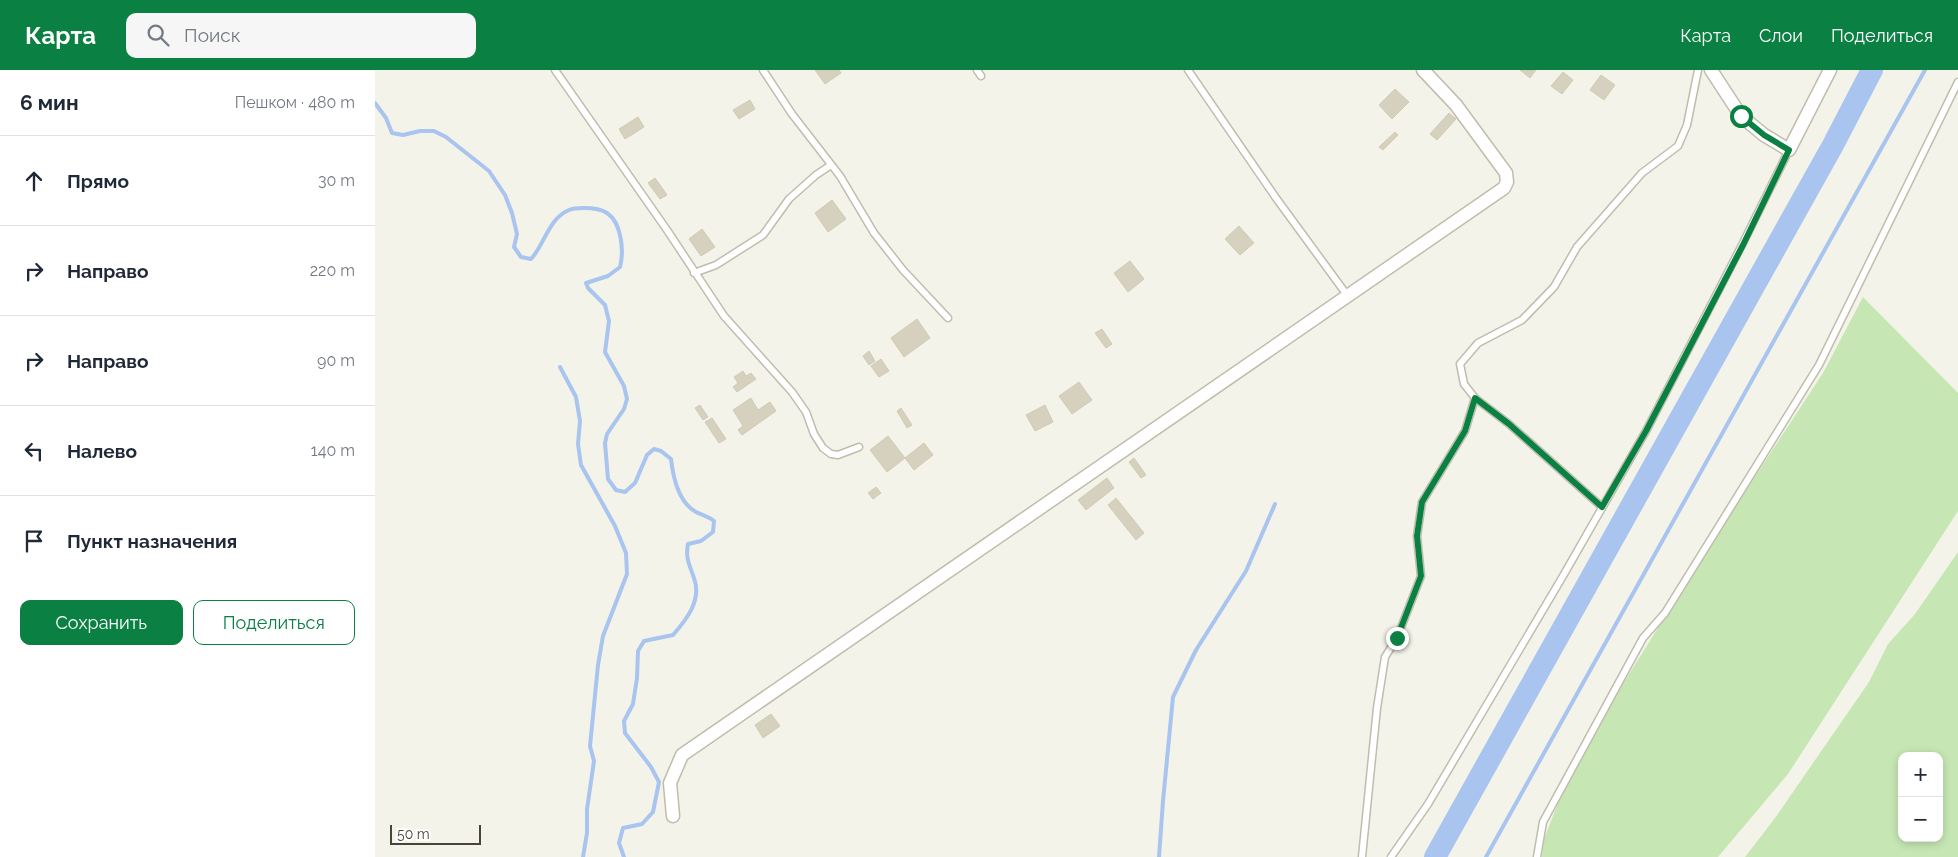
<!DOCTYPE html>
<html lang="ru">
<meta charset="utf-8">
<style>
body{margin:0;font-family:Raleway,sans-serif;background:#f6f6f7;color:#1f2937}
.controls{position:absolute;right:15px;bottom:15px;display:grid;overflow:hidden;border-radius:10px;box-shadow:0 2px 8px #0003}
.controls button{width:45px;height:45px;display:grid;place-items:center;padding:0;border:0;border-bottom:1px solid #e0e1e3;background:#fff;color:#1f2937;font:25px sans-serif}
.scale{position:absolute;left:15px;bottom:12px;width:91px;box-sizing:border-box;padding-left:5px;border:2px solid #484538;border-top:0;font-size:14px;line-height:18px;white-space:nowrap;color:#484538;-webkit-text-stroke:4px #fff;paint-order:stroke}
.stop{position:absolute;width:15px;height:15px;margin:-11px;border:4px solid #0b8043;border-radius:50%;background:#fff}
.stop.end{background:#0b8043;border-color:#fff;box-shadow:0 1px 5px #0008}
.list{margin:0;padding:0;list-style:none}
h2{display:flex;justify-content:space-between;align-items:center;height:65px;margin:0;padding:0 20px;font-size:21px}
h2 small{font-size:16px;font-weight:400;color:#747a83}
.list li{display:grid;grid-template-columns:32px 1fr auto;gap:15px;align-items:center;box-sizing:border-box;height:90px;padding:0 20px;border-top:1px solid #e0e1e3}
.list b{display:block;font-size:19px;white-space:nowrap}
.list em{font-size:16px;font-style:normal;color:#747a83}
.actions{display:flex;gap:10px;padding:15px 20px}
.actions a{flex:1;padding:11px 0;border:1px solid #0b8043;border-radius:10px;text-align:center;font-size:18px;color:#0b8043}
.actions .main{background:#0b8043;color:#fff}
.icon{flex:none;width:28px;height:28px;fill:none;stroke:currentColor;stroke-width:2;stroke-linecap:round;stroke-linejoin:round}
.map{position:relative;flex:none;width:1583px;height:787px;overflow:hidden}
header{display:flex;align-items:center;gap:30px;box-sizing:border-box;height:70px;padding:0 25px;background:#0b8043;color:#fff}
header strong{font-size:24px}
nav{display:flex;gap:28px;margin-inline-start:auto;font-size:18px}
.search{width:350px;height:45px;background:#f6f6f7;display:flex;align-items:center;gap:12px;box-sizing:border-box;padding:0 18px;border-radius:10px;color:#747a83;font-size:19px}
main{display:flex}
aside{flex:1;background:#fff}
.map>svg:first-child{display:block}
.green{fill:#c6e7b4;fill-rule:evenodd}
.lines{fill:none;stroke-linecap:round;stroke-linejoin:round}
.stream{stroke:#a8c4ef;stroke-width:4}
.river{stroke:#a8c4ef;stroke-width:22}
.building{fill:#d6d1bf;stroke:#d1cbb3}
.lane-casing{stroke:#c0bdac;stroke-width:9}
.street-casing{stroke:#c0bdac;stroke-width:15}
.lane{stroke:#fff;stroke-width:6}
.street{stroke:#fff;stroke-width:12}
.route{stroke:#0b8043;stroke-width:6}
</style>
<header>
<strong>Карта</strong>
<div class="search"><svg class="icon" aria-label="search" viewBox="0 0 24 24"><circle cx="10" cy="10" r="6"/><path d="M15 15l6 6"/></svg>Поиск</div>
<nav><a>Карта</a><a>Слои</a><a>Поделиться</a></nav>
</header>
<main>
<aside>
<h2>6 мин<small>Пешком · 480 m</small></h2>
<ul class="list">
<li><svg class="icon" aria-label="ahead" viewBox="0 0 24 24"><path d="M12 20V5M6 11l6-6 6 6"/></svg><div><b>Прямо</b></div><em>30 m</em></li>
<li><svg class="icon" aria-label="right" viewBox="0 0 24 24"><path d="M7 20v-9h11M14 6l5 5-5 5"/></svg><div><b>Направо</b></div><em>220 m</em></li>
<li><svg class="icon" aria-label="right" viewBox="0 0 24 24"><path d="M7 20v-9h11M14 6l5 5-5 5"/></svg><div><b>Направо</b></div><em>90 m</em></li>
<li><svg class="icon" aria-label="left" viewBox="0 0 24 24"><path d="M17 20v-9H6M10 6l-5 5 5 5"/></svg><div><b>Налево</b></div><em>140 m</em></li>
<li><svg class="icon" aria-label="arrive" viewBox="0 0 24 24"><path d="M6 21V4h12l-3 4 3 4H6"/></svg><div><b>Пункт назначения</b></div></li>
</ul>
<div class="actions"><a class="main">Сохранить</a><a>Поделиться</a></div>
</aside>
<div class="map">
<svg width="1583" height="787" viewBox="0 0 1583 787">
<rect width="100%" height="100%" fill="#f4f3ea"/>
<g class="green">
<polygon points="1488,227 1583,323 1583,441 1413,704 1343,787 1167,787 1169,769 1199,692 1333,478 1448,303"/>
<path d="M1583,482V787H1370L1400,748L1494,612L1513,574L1540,544ZM1527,686H1564V768H1527Z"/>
</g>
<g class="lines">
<g class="stream">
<path d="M0,33L11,48L17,63L28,65L45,61H59L71,67L114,101L130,125L137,143L142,164L139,177L146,187L156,189C170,174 173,149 194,140C198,138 205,138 209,138C216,138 226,139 232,143C247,153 249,182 245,197L233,206L211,213L213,218L230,235L234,251L230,282L249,316L252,329L249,339L232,364L230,373L233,409L241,420L250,422L260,413L272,385L279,379L286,381L296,389C298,407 303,432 321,442C327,445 333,446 339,451L338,462L326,471L313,474C310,488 315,496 319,508C327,530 312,549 298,565L269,571L263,581L262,608L258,634L249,651L250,663L276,697L284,712L278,742L267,754L248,758L244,773L249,787"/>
<polyline points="185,297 201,327 205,351 203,374 206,395 240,456 251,483 252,504 228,566 223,595 215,676 219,691 212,739 212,763 208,787"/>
<polyline points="784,787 788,731 798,627 821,580 871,501 900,434"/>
<polyline points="1111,787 1550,0"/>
</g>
<polyline class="river" points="1060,787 1458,75 1497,0"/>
</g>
<g class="building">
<polygon points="440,0 464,0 466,3 450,14"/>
<polygon points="1145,0 1161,0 1155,8"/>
<polygon points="1188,2 1198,10 1187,24 1176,16"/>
<polygon points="1226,5 1240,15 1229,30 1215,20"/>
<polygon points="1020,19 1034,32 1017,49 1004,35"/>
<polygon points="375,30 380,39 364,49 358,40"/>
<polygon points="1074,43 1081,49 1062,70 1055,64"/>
<polygon points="263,47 269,57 250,69 244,59"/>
<polygon points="1020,62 1023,65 1008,80 1004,77"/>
<polygon points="280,108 292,125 285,129 273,113"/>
<polygon points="457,130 471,149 453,162 440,143"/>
<polygon points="864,156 879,173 865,185 850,169"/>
<polygon points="327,159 340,177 326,186 314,169"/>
<polygon points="755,191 769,209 753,222 739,203"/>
<polygon points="542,249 555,268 529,287 516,268"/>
<polygon points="727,259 737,274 731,278 720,263"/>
<polygon points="494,281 500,291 494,295 488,286"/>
<polygon points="506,289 514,301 504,307 496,296"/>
<polygon points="368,301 371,306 376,303 381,309 362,322 358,317 363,313 359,307"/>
<polygon points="704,312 717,330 697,344 684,326"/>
<polygon points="376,328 383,340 395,332 401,341 367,365 363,360 368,356 358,340"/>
<polygon points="325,335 333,347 328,350 320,338"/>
<polygon points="670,335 678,352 660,361 651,345"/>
<polygon points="526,338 537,355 532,358 522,341"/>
<polygon points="337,348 351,369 344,373 330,352"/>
<polygon points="513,366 530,388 512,402 495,380"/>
<polygon points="549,373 558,385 539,400 530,388"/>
<polygon points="759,388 771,405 766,408 754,392"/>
<polygon points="732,408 739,418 711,440 703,430"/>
<polygon points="501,417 506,423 498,429 493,423"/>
<polygon points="741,428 769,463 761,470 733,435"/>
<polygon points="396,644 405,656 388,668 380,655"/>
</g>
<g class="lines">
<defs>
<g id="lane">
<polyline points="180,0 292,160 349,246 417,322 431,342 439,364 448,378 456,384 463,385 484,377"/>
<polyline points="388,0 417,44 465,106 499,163 528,200 573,248"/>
<polyline points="602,0 606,6"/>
<polyline points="813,0 901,128 972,225"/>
<polyline points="319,203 341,195 388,165 414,129 441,105 456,95"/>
<polyline points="1227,437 1134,354 1100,328 1089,314 1085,294 1103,273 1147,250 1179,217 1202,177 1267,103 1303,76 1312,55 1323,0"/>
<polyline points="987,787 1002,638 1010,587 1022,568 1046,506 1042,466 1047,432 1090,361 1100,328"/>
<polyline points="1016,787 1053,734 1188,506 1271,361 1367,175 1414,80"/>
<polyline points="1162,787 1168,752 1268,568 1290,543 1444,295 1583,12"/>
</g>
<g id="street">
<polyline points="1336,0 1366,46 1389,65 1414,80 1455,0"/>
<polyline points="298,746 295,713 307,685 1129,118 1132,112 1131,103 1081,35 1048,0"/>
</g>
</defs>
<use href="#lane" class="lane-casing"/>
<use href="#street" class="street-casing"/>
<use href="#lane" class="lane"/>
<use href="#street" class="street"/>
</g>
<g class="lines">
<polyline class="route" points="1022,568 1046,506 1042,466 1047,432 1090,361 1100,328 1134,354 1227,437 1271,361 1368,175 1414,80 1389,65 1366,46"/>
</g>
</svg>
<div class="controls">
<button>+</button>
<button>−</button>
</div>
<div class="scale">50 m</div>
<div class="stop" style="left:1366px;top:46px"></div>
<div class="stop end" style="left:1022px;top:568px"></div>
</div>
</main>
